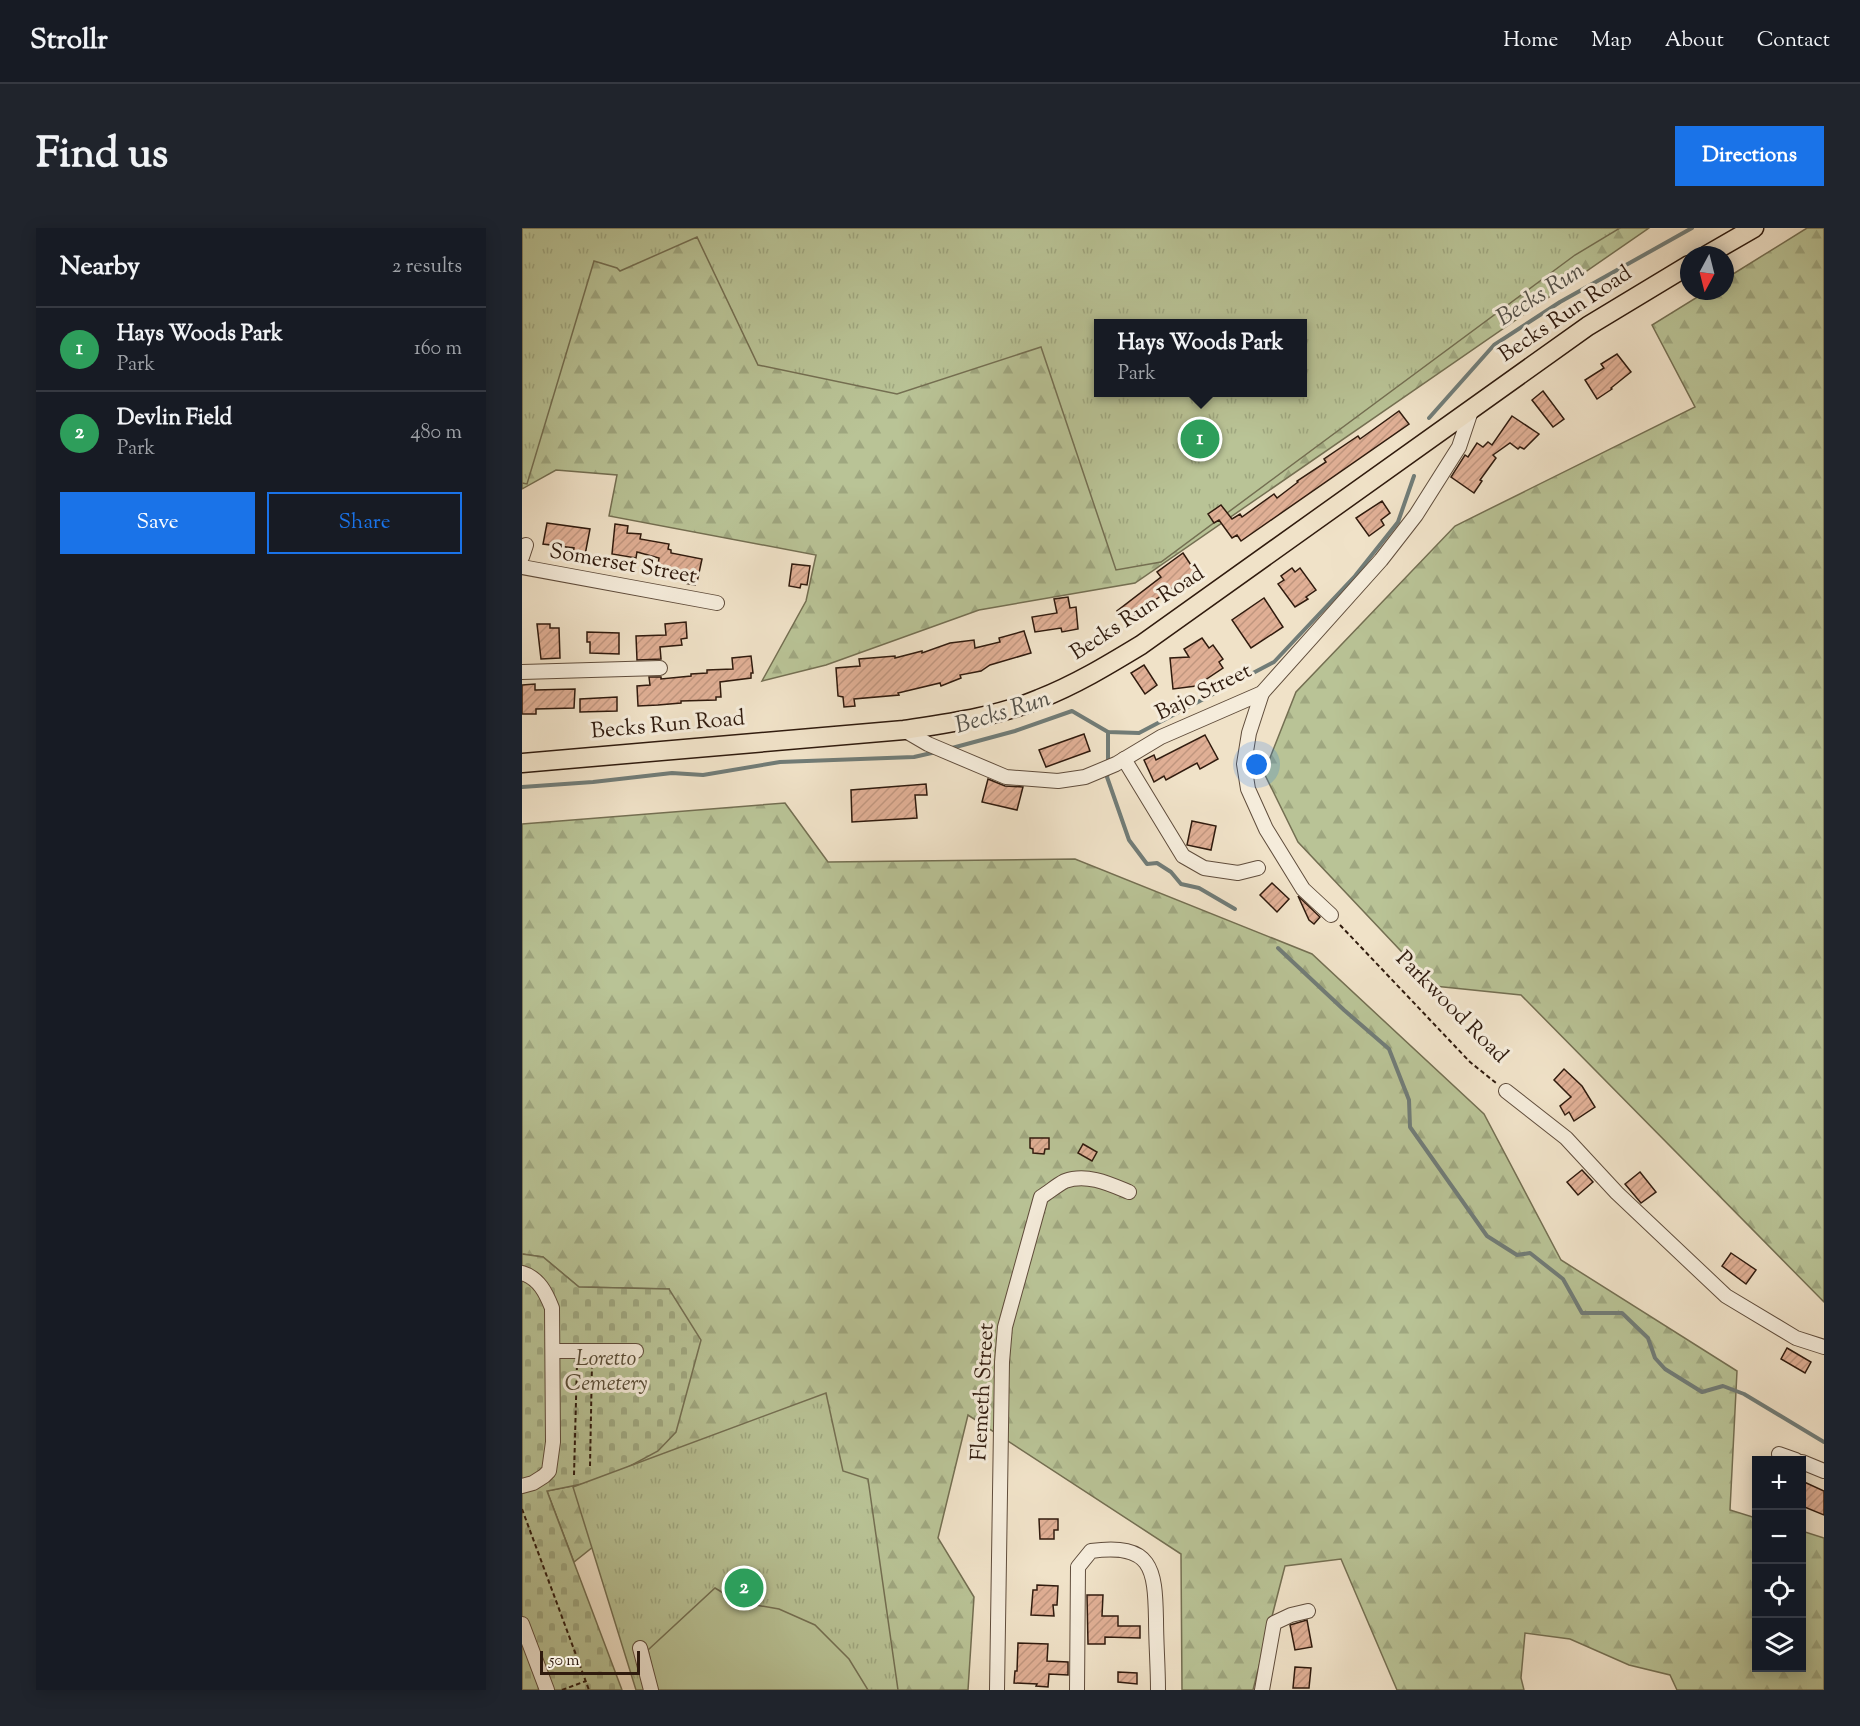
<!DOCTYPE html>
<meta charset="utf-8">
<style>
body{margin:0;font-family:"Sorts Mill Goudy",serif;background:#20242c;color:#f1f3f6}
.controls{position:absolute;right:18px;bottom:18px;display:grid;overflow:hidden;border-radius:0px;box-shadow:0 3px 15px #0003}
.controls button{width:54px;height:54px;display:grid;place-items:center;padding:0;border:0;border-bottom:2px solid #363941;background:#171b24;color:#f1f3f6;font:30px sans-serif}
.compass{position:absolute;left:1158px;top:18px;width:54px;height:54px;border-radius:50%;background:#171b24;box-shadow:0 3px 15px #0003;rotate:187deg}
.scale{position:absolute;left:18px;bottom:15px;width:100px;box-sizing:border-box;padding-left:6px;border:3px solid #301b0e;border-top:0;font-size:16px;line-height:21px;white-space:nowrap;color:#301b0e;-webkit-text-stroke:4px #f5ecdb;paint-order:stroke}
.you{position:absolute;left:735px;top:537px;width:21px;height:21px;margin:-15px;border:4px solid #fff;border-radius:50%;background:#1a73e8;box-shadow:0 0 0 9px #1a73e833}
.badge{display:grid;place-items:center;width:39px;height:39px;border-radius:50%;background:#1a73e8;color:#fff;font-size:20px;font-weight:700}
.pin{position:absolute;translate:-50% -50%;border:3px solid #fff;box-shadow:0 2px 6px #0006}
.popup{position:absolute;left:572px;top:91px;width:213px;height:78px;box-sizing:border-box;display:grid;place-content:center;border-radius:0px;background:#171b24;filter:drop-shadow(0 2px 4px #0005);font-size:20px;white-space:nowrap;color:#9ea1a6}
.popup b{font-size:22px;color:#f1f3f6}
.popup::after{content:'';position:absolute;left:50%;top:100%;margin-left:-12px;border:12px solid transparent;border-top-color:#171b24}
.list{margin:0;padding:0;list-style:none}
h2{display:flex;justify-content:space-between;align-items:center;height:78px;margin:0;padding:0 24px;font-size:26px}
h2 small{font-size:20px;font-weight:400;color:#9ea1a6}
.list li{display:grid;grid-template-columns:39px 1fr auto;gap:18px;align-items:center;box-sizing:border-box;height:84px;padding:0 24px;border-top:2px solid #363941}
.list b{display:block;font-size:22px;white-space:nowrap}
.list p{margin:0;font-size:20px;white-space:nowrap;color:#9ea1a6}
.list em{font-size:20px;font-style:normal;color:#9ea1a6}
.actions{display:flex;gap:12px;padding:18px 24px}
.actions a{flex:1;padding:14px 0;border:2px solid #1a73e8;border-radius:0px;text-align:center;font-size:21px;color:#1a73e8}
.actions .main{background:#1a73e8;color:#fff}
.icon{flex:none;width:33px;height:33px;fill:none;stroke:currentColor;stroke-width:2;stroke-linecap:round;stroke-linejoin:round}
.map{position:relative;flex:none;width:1302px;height:1462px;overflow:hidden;border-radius:0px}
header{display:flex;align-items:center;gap:36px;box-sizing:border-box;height:84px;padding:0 30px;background:#171b24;border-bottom:2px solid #363941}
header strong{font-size:28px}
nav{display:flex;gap:33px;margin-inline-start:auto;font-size:21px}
.intro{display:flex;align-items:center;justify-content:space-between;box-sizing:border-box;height:144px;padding:0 36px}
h1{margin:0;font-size:42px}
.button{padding:15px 27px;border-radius:0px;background:#1a73e8;color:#fff;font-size:21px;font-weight:700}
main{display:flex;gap:36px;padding:0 36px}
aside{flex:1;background:#171b24;border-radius:0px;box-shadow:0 3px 15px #0003}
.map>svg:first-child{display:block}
.forest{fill:url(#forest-firs);stroke:#746f52;stroke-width:1.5;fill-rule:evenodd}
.cemetery{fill:url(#cemetery-stones);stroke:#746f52;stroke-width:1.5}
.park{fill:url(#park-tufts);stroke:#746f52;stroke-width:1.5;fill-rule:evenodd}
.garden{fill:#b9c396;stroke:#746f52;stroke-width:1.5}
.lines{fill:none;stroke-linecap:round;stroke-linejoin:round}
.stream{stroke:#717c77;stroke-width:4}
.building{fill:url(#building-hatch);stroke:#301b0e;stroke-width:1.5}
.minor-casing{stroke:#604d3c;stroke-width:16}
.major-casing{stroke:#301b0e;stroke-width:21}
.path{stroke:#301b0e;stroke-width:2;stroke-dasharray:4.5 3;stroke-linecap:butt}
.minor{stroke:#f5ecdb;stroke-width:14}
.major{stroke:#f0e2c8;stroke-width:18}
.labels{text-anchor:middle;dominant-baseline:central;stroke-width:6;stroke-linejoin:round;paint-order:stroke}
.street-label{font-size:22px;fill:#301b0e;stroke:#f5ecdb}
.park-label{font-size:22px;font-style:italic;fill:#594d37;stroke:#f5ecdb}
.water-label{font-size:24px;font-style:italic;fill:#56534b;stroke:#f5ecdb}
</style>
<header>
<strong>Strollr</strong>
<nav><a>Home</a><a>Map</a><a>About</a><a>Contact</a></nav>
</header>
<div class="intro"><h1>Find us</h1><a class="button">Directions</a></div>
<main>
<aside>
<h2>Nearby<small>2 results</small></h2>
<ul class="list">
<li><span class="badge" style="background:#2e9e5b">1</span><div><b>Hays Woods Park</b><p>Park</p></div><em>160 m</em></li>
<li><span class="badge" style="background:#2e9e5b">2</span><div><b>Devlin Field</b><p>Park</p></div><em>480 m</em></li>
</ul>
<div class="actions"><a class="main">Save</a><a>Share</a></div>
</aside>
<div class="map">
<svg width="1302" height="1462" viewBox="0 0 1302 1462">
<defs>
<pattern id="forest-firs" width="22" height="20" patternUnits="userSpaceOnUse" patternTransform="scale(1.5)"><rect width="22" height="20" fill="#b9c396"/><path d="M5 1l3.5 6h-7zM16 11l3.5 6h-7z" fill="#9fa780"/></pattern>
<pattern id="cemetery-stones" width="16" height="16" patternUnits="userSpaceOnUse" patternTransform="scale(1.5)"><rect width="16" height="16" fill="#b9c396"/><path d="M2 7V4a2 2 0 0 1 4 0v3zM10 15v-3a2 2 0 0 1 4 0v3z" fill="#9fa780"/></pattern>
<pattern id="park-tufts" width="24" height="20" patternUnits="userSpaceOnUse" patternTransform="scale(1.5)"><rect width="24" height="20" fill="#b9c396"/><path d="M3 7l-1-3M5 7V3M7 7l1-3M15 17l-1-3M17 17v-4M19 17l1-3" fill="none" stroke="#9fa780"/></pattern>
<pattern id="building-hatch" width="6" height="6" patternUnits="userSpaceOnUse" patternTransform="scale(1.5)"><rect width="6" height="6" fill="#e0af95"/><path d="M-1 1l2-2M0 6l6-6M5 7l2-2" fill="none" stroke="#c0967f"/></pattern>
</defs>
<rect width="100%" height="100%" fill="#f0e2c8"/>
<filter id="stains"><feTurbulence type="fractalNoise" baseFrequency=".00333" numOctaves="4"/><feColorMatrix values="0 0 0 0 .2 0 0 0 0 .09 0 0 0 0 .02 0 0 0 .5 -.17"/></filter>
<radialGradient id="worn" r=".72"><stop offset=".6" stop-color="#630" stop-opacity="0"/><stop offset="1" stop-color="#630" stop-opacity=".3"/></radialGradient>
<g class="forest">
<path d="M0,0H1127L613,355L457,382L304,437L240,453L284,373L294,327L87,288L95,247L34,242L0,261ZM576,95H780V164H576Z"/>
<polygon points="1285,0 1302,0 1302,1074 999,767 912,758 776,614 742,545 774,464 933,298 1173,179 1130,97 1185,63 1203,63 1203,51"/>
<polygon points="263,575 306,634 553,631 790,726 962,886 1039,1032 1215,1143 1208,1282 1234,1290 1234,1440 1280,1440 1280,1303 1302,1310 1302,1462 1155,1462 1148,1447 1107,1437 1048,1411 1003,1405 999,1450 1002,1462 875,1462 819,1331 763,1338 731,1462 660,1462 659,1326 446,1187 416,1310 452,1369 446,1462 370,1462 121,1279 52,1334 25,1263 75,1253 147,1061 57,1059 21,1029 0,1026 0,596"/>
</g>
<polygon class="cemetery" points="0,1026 21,1029 57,1059 147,1061 179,1112 154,1204 136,1223 97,1244 75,1253 25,1263 100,1462 0,1462"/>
<g class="park">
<path d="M0,0H1098L1053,27L639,334L594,342L519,119L375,166L236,137L175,9L98,43L95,40L72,33L5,256L0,255ZM576,95H780V164H576Z"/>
<polygon points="304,1165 321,1243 346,1251 376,1462 114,1462 51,1259"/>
</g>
<polygon class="garden" points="193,1360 216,1374 257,1381 293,1397 327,1431 346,1462 135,1462 126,1422"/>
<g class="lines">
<g class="stream">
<polyline points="907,190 972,117 1038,74 1170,0"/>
<polyline points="430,520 493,503 550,483 586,504 617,505 752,434 833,348 876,294 892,248"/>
<polyline points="586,537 586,504"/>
<polyline points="586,545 585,549 607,612 625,636 635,635 649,644 659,656 677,660 713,681"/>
<polyline points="0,559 71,554 150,545 181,547 258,534 392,529 414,524"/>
<polyline points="756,720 822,782 867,821 887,872 888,899 965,1008 995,1027 1008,1025 1041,1051 1060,1085 1100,1085 1126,1110 1133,1130 1143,1141 1180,1164 1201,1158 1222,1166 1302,1214"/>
</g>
</g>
<g class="building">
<polygon points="1095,126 1109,144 1089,160 1090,161 1075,171 1063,152 1082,140 1079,136"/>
<polygon points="1021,163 1042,191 1031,199 1010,172"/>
<polygon points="877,183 887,196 719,313 715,307 710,310 697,292 692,295 686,286 699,277 710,291 718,286 720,289 752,266 755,270 776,254 775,253 804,234 802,231 836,208 838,211"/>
<polygon points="990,188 1017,206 1002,221 998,219 996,221 988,215 971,227 974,230 958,252 960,253 952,265 929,249 943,227 946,229 955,215 961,219 966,214 970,217"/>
<polygon points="860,273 868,285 859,292 862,297 847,308 834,290"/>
<polygon points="25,295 68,301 63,327 51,326 52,320 21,316"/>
<polygon points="93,296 106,298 105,305 119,306 118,311 147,316 146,321 149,322 149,325 180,331 175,354 173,354 173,357 162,355 163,351 161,350 135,344 137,330 115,324 114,330 90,326"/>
<polygon points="661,325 673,343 603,394 595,383 639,349 635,344"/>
<polygon points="270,336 288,338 285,357 279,356 278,360 267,358"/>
<polygon points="770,340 773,344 778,340 794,362 784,369 786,371 773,379 756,356 762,352 759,348"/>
<polygon points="546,369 548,380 554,379 556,401 540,404 539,400 513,404 510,389 535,385 532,371"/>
<polygon points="742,370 761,399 729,420 710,392"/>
<polygon points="164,394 165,410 159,411 160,417 138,419 139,431 115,432 114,408 144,407 143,396"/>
<polygon points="15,396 28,396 28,400 37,400 38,430 19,431"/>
<polygon points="502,403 509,425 468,437 459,443 438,447 439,450 419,458 418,455 376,465 377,467 332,471 333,478 322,479 321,469 316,468 314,440 338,438 337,431 373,428 373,430 400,423 400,425 428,415 452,412 453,420 478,414 477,410"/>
<polygon points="65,404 97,405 97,426 68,425 68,414 65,414"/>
<polygon points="680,410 687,420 691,417 701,431 697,434 701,440 674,458 651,461 648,430 667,429 662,421"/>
<polygon points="229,428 231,445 229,445 229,450 198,454 199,469 194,469 194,472 159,473 159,475 136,477 116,478 115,458 128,457 127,449 139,449 139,451 169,448 169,446 185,445 185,442 211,441 210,430"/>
<polygon points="622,437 635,457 623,466 609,445"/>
<polygon points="13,456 13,462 53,461 52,480 14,481 14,486 0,486 0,457"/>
<polygon points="95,469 95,483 58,484 58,471"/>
<polygon points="562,506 568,523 524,539 517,522"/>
<polygon points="683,507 696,531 678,541 675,535 644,552 642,548 632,554 622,532 632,527 634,532"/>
<polygon points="466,551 483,558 501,559 495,582 460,574"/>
<polygon points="404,556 405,567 393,567 395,590 330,594 329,562"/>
<polygon points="670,593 694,598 689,622 665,617"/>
<polygon points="750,655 767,671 755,684 738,667"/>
<polygon points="776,668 798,689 792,696 787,692"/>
<polygon points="1042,841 1060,858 1073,879 1052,893 1047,884 1043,887 1038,878 1049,869 1032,852"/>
<polygon points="508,910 527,910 527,921 523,921 522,926 511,925 511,921 508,920"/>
<polygon points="561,916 575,924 570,933 556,925"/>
<polygon points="1060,942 1071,954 1056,967 1045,954"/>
<polygon points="1118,944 1134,964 1119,975 1103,956"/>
<polygon points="1209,1025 1234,1042 1224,1056 1200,1038"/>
<polygon points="1265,1120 1289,1134 1283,1145 1259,1131"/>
<polygon points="1280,1253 1302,1263 1302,1287 1280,1278"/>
<polygon points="517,1291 536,1291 536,1302 532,1302 532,1311 518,1311"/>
<polygon points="515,1357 536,1358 535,1377 531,1377 532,1388 509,1387 511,1362 515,1362"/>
<polygon points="565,1367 581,1367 580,1388 596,1388 596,1398 618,1398 618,1410 583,1409 583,1416 566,1416"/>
<polygon points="785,1392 790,1419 773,1422 768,1397"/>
<polygon points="496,1415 526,1416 525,1433 546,1434 546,1447 527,1446 526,1459 514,1458 515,1456 492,1455 493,1443 495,1443"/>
<polygon points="773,1439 789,1440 787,1460 771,1460"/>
<polygon points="596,1444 615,1445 615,1456 596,1454"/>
</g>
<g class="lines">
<defs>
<g id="minor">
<polyline points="0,329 4,317"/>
<polyline points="0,339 195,375"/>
<polyline points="0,444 138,440"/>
<polyline points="740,465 727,505 722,536 726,561 744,601 781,661 809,687"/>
<polyline points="382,502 406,516 484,549 536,553 563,549 594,536 639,509 740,465 859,332 894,287 937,219 950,180"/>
<polyline points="602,531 661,628 682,640 716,645 736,640"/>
<polyline points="984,863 1044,910 1095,965 1204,1068 1274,1110 1302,1119"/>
<path d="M0,1045C17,1050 24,1065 30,1080L31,1214L27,1243L22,1248L11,1255L0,1258"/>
<polyline points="31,1123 114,1123"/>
<polyline points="1257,1226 1274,1232"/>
<polyline points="1280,1234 1302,1243"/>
<polyline points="0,1396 25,1462"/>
<polyline points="118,1420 129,1462"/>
<path d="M475,1462L480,1134L483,1099L519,969C527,964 535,957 543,953C565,945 588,956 607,964"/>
<path d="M555,1462L556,1339L569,1323C630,1315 633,1340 634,1391C634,1415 636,1438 636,1462"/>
<polyline points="740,1462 752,1395 769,1387 786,1383"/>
</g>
<g id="major">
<polyline points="1185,27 1232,0"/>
<path d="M0,535L382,502C428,495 474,489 517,471C553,457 586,437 619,417L1066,98L1167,37"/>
</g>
</defs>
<use href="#minor" class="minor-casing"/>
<use href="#major" class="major-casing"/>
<g class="path">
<polyline points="818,697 948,834 974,855"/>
<polyline points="68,1238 70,1135"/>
<polyline points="52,1247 55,1135"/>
<polyline points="0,1281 67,1462"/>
<polyline points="40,1462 64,1453"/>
</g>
<use href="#minor" class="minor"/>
<use href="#major" class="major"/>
</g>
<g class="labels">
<g class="street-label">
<text transform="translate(1044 87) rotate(-34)">Becks Run Road</text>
<text transform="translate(101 337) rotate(10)">Somerset Street</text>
<text transform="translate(616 386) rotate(-33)">Becks Run Road</text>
<text transform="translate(682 465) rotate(-26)">Bajo Street</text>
<text transform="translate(146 498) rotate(-5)">Becks Run Road</text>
<text transform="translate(929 780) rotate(45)">Parkwood Road</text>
<text transform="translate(462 1164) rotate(-87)">Flemeth Street</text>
</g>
<g class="park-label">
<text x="84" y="1132">Loretto<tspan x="84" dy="25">Cemetery</tspan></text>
</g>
<g class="water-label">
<text transform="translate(1019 67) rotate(-32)">Becks Run</text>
<text transform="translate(481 485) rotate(-17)">Becks Run</text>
</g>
</g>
<rect width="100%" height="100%" filter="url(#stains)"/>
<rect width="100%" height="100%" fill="url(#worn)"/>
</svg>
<div class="controls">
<button>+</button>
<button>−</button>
<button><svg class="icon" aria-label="locate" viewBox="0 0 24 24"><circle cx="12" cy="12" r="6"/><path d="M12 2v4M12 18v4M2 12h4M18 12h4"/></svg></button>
<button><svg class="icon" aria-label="layers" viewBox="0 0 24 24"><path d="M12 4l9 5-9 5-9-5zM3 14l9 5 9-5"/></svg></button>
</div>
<svg class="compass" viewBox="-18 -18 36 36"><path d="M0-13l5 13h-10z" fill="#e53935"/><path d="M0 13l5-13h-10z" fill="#9ea1a6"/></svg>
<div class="scale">50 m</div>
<div class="you"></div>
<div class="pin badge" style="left:678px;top:211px;background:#2e9e5b">1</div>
<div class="popup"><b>Hays Woods Park</b>Park</div>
<div class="pin badge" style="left:222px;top:1360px;background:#2e9e5b">2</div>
</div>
</main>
